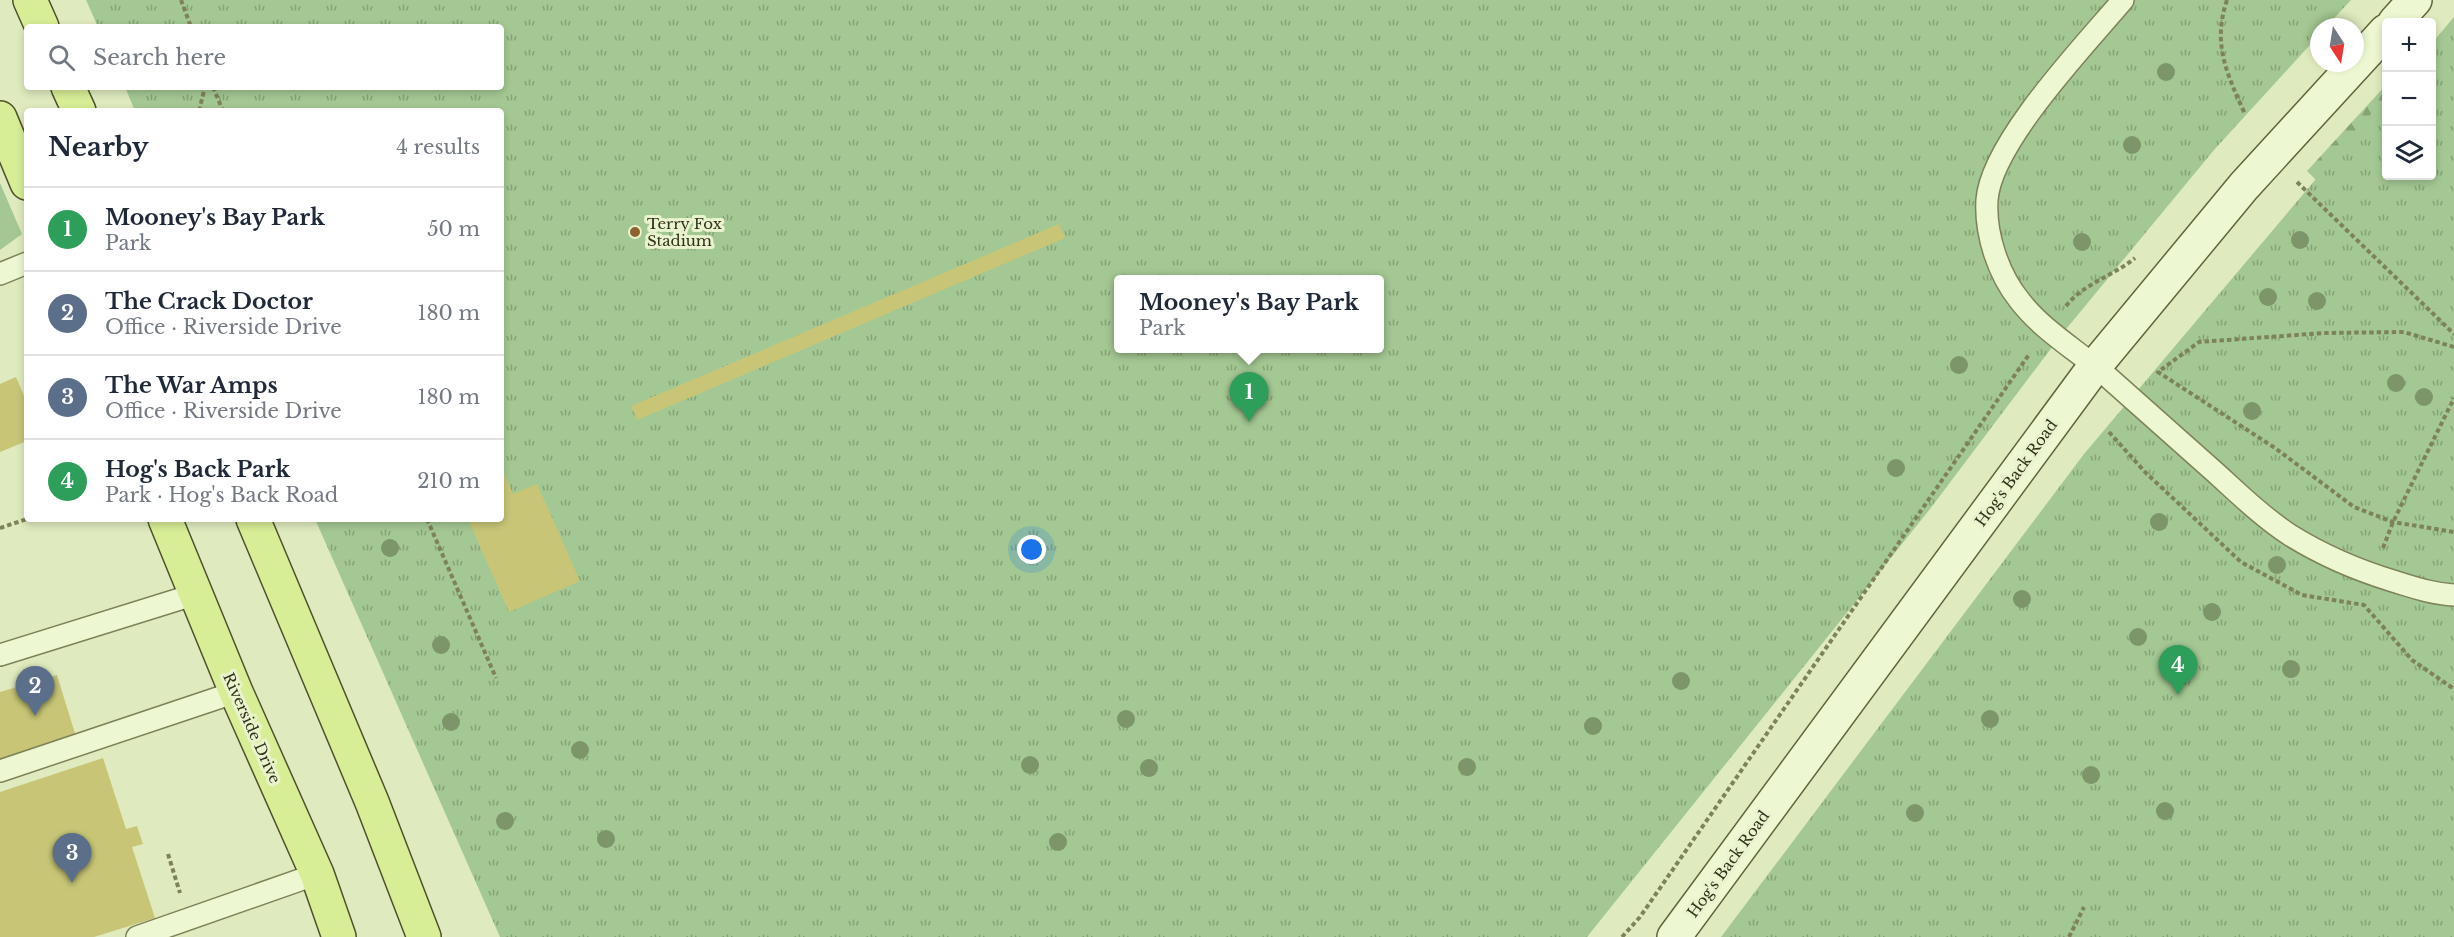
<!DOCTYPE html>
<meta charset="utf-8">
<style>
body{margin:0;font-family:"Libre Baskerville",serif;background:#f2f2f3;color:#1f2937}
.controls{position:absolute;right:18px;top:18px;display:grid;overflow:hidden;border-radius:6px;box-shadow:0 3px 9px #0003}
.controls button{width:54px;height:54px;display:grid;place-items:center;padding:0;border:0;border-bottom:2px solid #e0e1e3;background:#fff;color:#1f2937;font:30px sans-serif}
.compass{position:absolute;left:2310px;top:18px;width:54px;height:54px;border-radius:50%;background:#fff;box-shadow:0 3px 9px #0003;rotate:168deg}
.you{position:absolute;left:1032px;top:550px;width:21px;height:21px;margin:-15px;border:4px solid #fff;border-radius:50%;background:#1a73e8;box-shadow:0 0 0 9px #1a73e833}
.badge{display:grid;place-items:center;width:39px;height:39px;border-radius:50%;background:#8e622b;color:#fff;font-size:20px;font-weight:700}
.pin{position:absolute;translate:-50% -50px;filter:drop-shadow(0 2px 3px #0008)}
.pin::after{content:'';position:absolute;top:32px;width:21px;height:18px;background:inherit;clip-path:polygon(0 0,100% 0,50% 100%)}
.popup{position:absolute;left:1114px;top:275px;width:270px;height:78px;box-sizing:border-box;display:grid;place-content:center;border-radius:6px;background:#fff;filter:drop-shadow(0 2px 4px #0005);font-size:20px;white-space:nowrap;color:#747a83}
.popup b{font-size:22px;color:#1f2937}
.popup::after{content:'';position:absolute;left:50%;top:100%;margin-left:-12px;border:12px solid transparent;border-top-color:#fff}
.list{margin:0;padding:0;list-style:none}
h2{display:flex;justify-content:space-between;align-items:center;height:78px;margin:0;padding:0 24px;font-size:26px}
h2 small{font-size:20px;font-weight:400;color:#747a83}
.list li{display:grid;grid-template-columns:39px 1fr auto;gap:18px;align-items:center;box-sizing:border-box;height:84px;padding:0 24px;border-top:2px solid #e0e1e3}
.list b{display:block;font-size:22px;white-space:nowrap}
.list p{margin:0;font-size:20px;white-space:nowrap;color:#747a83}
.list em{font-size:20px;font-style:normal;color:#747a83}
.icon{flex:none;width:33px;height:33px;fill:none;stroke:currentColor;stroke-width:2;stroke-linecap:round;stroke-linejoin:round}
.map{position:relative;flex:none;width:2454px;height:937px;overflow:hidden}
.search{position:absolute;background:#fff;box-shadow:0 3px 9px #0003;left:24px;top:24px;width:480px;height:66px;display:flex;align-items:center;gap:15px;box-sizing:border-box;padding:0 21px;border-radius:6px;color:#747a83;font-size:22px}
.panel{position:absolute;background:#fff;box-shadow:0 3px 9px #0003;left:24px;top:108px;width:480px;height:414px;border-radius:6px}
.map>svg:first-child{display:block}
.grass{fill:#a4c893}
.forest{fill:url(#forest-firs)}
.park{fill:url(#park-tufts);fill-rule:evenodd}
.building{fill:#c8c676}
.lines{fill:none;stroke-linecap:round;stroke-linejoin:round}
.lane-casing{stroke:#7e8258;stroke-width:24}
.secondary-casing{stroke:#61643b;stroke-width:36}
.primary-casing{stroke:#4f502c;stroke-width:36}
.path{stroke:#7e8258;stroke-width:4;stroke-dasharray:4.5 3;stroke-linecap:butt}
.lane{stroke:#edf7d1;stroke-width:21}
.secondary{stroke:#edf7d1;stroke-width:33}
.primary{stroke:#d8ee96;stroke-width:33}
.tree{fill:#7c9569}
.poi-dot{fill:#8e622b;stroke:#e9f3cd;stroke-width:2}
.labels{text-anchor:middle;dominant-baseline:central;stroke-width:6;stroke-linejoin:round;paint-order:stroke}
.poi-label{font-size:15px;fill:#31321c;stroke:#e9f3cd;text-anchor:start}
.street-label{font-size:15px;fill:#31321c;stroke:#e9f3cd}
</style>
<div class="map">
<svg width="2454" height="937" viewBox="0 0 2454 937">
<defs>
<pattern id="forest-firs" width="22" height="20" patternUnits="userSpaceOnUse" patternTransform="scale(1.5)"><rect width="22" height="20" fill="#a4c893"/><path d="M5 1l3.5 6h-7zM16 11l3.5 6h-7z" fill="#86a377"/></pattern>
<pattern id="park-tufts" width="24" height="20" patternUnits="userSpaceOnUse" patternTransform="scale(1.5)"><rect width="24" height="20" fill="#a4c893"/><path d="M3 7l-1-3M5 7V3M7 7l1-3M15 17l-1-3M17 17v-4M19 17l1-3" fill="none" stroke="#86a377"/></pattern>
</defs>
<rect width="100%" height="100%" fill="#dfebbe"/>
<polygon class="grass" points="0,183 22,234 0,250"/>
<polygon class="forest" points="2386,85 2386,176 2321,185 2307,171"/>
<g class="park">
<path d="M86,0H2351L2326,27H2319V35L2214,150L2062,334L1930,509L1587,937H500L315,519H501V111H135L125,87H501V27H98ZM1118,280H1380V348H1118Z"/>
<polygon points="2454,17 2454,937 1721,937 2084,454 2386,96 2386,176 2432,176 2432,43"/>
</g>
<g class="building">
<polygon points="1059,224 1065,238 637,420 631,406"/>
<polygon points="16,377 27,403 27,441 0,452 0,384"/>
<polygon points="501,466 513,494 537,484 580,581 509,612 468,519 501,519"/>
<polygon points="57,675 77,740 0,763 0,692"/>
<polygon points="103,758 126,829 137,826 143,844 132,847 155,918 94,937 0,937 0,792"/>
</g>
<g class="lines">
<defs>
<g id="lane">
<path d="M2123,0C2085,45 1991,143 1987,200C1985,234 1998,274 2020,301C2044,332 2080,352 2109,378C2145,410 2181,442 2217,474C2240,495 2264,518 2290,535C2322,555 2357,570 2393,581C2413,587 2432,594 2454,595"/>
<polyline points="0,274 27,263"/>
<polyline points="0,655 196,594"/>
<polyline points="0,771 236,692"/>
<polyline points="137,937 317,874"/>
</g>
<g id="secondary">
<polyline points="2395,22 2415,0"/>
<polyline points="1674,937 2095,366 2244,186 2386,31"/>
</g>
<g id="primary">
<polyline points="30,0 42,27"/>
<polyline points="68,87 79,111"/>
<polyline points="0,118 27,183"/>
<polyline points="165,519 236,692 317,874 339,937"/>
<polyline points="253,519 372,802 424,937"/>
</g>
</defs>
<use href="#lane" class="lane-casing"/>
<use href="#secondary" class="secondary-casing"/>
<use href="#primary" class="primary-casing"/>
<g class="path">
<polyline points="181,0 191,27"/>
<path d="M2227,0C2212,44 2227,74 2245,114"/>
<polyline points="213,87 223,111"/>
<polyline points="199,111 205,87"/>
<polyline points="2297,182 2454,334"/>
<path d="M2066,306C2083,284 2113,276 2135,258"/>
<polyline points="2454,347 2404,332 2324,333 2199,342 2158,372 2275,448 2354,507 2393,522 2454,532"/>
<polyline points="2109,432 2145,472 2241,562 2302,595 2364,605 2412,660 2454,689"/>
<polyline points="427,519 496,678"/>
<polyline points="0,528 27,519"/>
<polyline points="2383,548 2393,522 2454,398"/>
<polyline points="168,854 180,893"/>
<polyline points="1622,937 1640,917 2030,353"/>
<polyline points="2069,937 2084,907"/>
</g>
<use href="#lane" class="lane"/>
<use href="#secondary" class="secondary"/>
<use href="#primary" class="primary"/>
</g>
<g class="tree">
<circle cx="2166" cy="72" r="9"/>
<circle cx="2132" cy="145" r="9"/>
<circle cx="2300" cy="240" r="9"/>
<circle cx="2082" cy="242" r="9"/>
<circle cx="2268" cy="297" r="9"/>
<circle cx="2317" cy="301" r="9"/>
<circle cx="1959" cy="365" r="9"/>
<circle cx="2396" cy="383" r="9"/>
<circle cx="2424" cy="397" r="9"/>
<circle cx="2252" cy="411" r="9"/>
<circle cx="1896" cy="468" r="9"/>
<circle cx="2159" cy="522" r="9"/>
<circle cx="390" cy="548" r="9"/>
<circle cx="2277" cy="565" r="9"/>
<circle cx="2022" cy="599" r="9"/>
<circle cx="2212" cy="612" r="9"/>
<circle cx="2138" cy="637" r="9"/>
<circle cx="441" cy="645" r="9"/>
<circle cx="2291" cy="669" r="9"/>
<circle cx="1681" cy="681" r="9"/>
<circle cx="1126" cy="719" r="9"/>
<circle cx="1990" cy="719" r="9"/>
<circle cx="451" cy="722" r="9"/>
<circle cx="1593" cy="726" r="9"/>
<circle cx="580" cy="750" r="9"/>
<circle cx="1030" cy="765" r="9"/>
<circle cx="1467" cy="767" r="9"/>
<circle cx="1149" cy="768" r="9"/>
<circle cx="2091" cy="775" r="9"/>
<circle cx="2165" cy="811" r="9"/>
<circle cx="1915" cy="813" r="9"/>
<circle cx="505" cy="821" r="9"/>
<circle cx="606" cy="839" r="9"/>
<circle cx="1058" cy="842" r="9"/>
</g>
<circle class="poi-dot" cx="635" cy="232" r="6"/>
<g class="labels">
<g class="poi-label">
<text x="647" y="223">Terry Fox<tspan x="647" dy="17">Stadium</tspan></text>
</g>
<g class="street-label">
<text transform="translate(2016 473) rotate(-54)">Hog's Back Road</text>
<text transform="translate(252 728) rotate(66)">Riverside Drive</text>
<text transform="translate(1728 864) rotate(-54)">Hog's Back Road</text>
</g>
</g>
</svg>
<div class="controls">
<button>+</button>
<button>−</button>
<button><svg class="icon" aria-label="layers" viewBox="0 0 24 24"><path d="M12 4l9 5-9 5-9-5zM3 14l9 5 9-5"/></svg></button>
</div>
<svg class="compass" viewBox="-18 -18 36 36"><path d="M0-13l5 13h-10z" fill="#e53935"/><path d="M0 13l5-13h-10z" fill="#747a83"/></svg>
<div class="you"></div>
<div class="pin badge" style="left:1249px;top:422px;background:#2e9e5b">1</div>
<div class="popup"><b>Mooney's Bay Park</b>Park</div>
<div class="pin badge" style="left:35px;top:716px;background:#5c6f8a">2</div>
<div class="pin badge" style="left:72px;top:883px;background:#5c6f8a">3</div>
<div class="pin badge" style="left:2178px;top:695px;background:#2e9e5b">4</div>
<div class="search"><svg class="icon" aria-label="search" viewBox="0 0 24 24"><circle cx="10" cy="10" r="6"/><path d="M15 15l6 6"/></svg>Search here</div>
<section class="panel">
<h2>Nearby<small>4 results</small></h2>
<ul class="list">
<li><span class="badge" style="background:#2e9e5b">1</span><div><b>Mooney's Bay Park</b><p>Park</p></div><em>50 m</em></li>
<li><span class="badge" style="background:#5c6f8a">2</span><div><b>The Crack Doctor</b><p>Office · Riverside Drive</p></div><em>180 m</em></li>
<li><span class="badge" style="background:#5c6f8a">3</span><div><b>The War Amps</b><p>Office · Riverside Drive</p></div><em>180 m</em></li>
<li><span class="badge" style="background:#2e9e5b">4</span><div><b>Hog's Back Park</b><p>Park · Hog's Back Road</p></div><em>210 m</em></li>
</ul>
</section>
</div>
